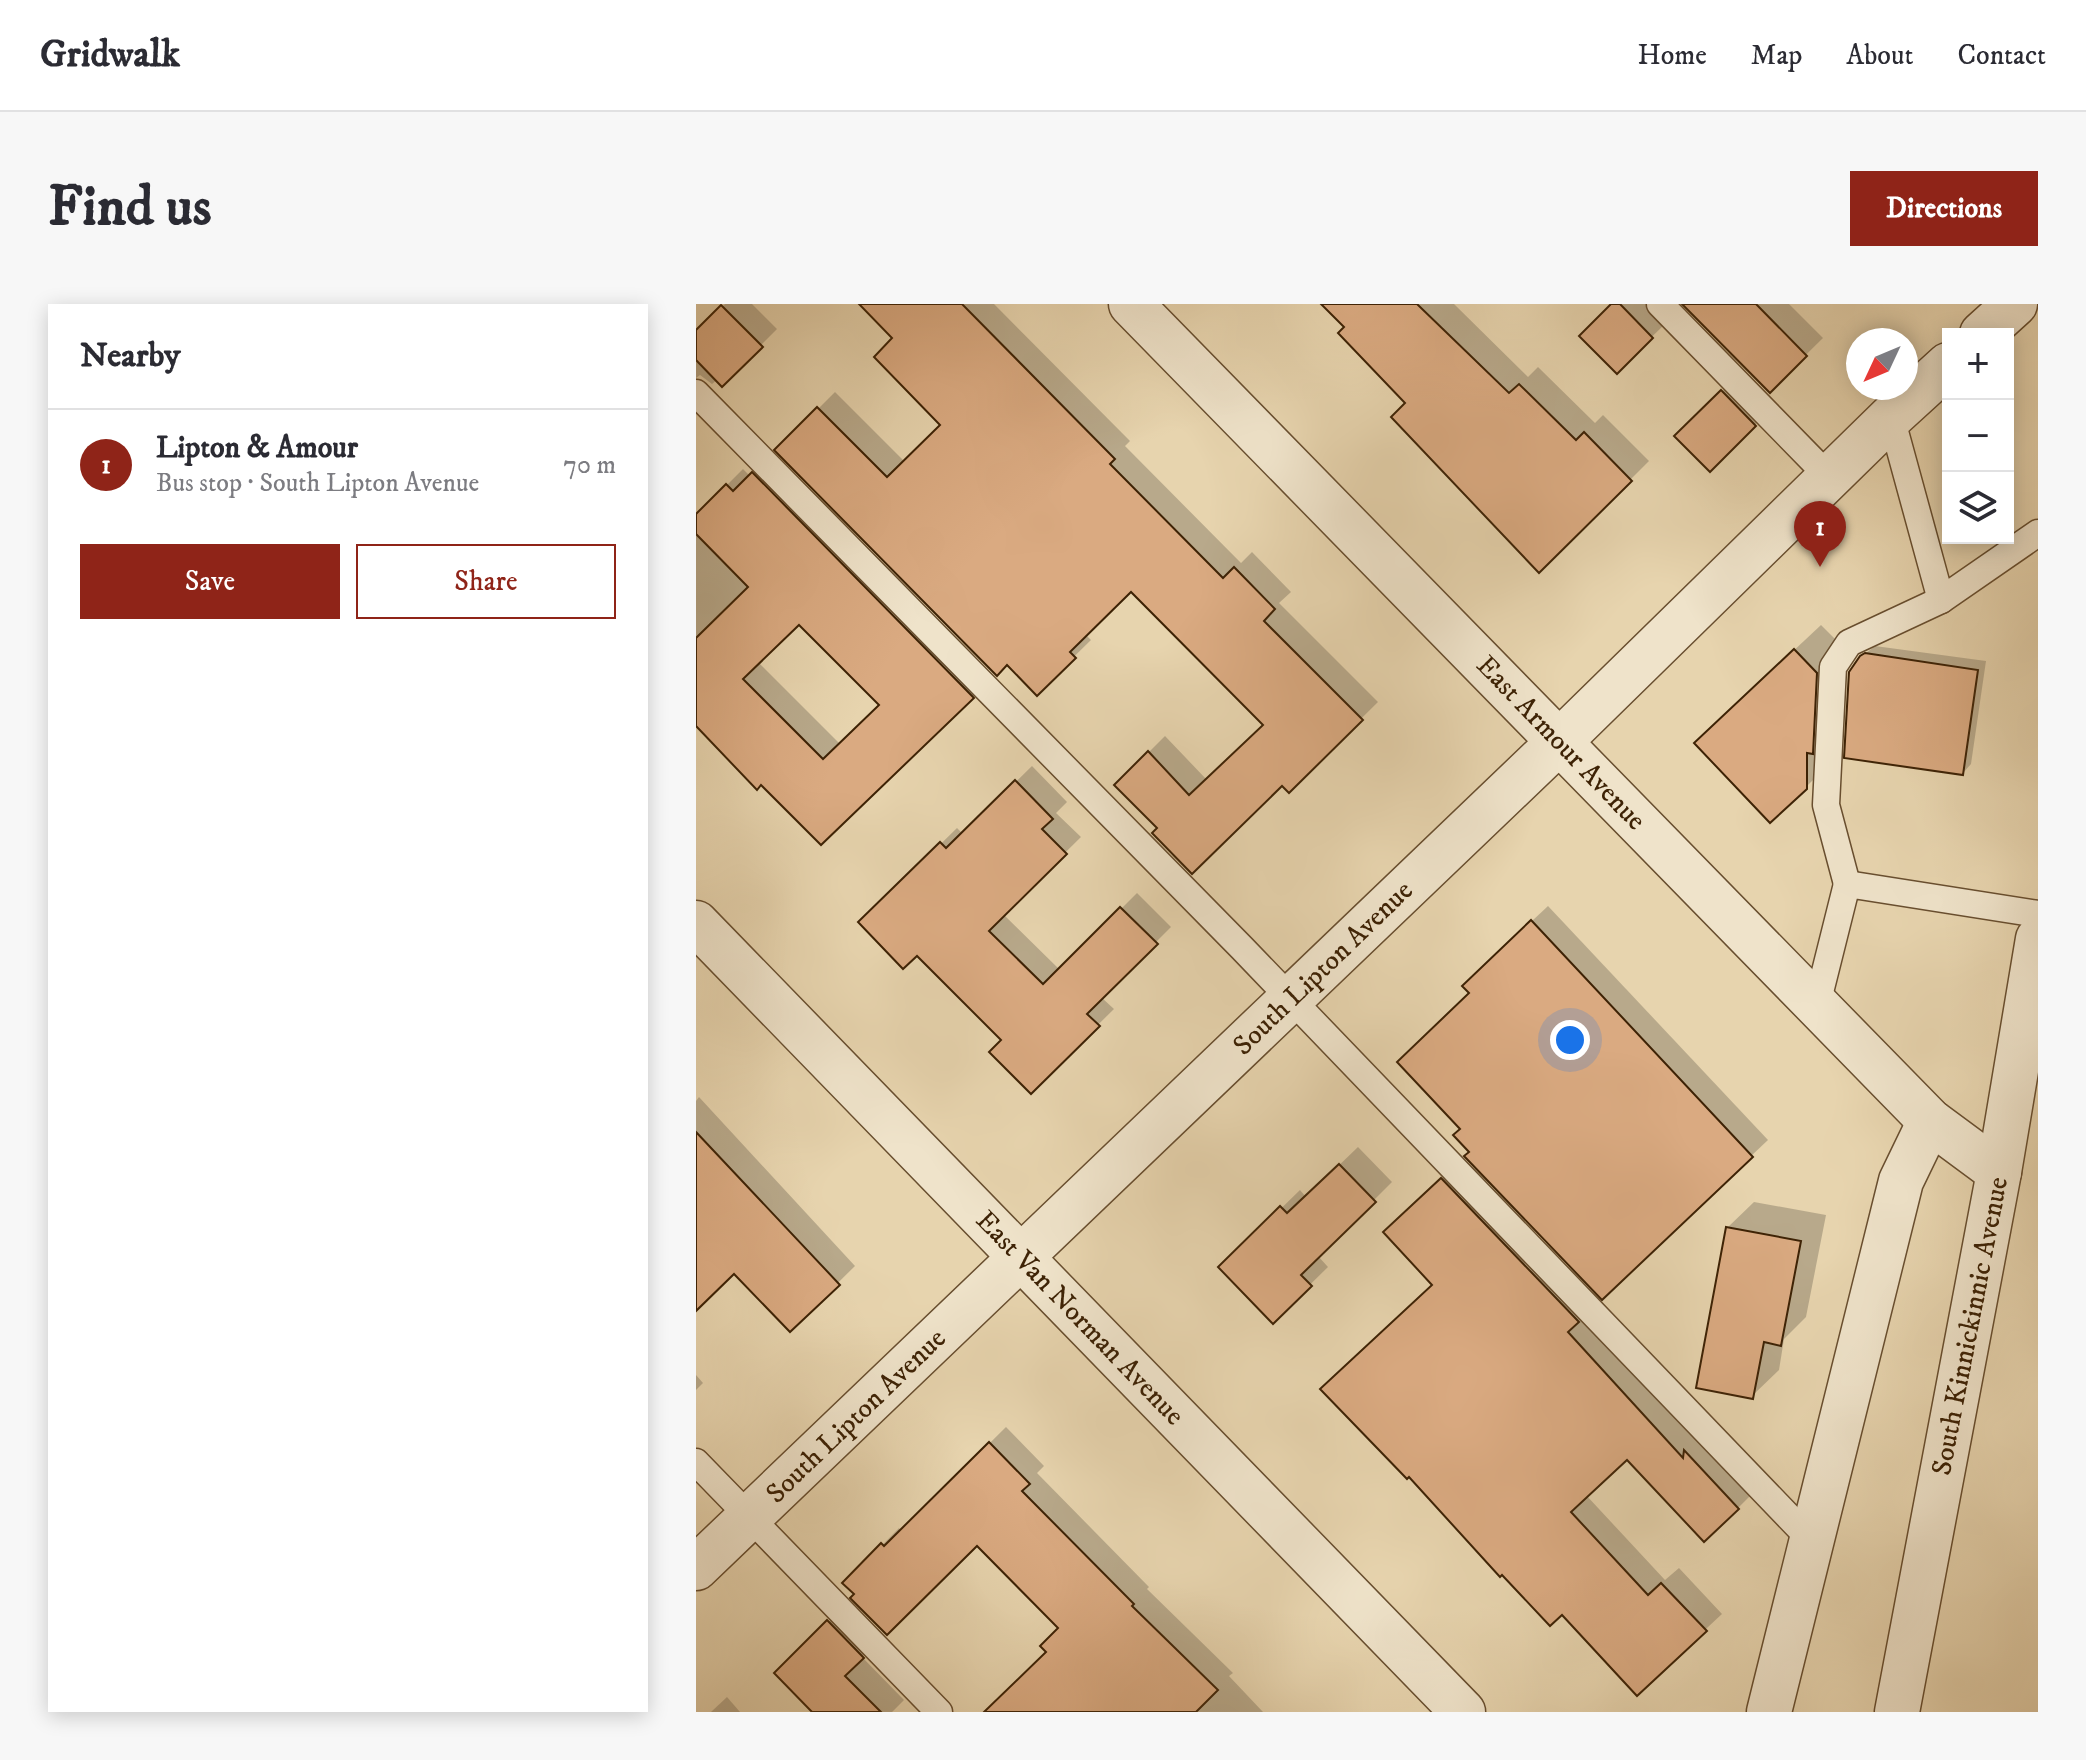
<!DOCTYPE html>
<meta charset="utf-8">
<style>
body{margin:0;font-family:"IM FELL DW Pica",serif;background:#f7f7f7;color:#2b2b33}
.controls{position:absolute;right:24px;top:24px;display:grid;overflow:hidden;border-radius:0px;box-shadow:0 4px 20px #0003}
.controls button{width:72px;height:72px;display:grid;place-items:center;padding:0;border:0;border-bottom:2px solid #e1e1e2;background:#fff;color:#2b2b33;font:40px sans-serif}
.compass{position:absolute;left:1150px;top:24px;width:72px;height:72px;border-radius:50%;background:#fff;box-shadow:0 4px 20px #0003;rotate:226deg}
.you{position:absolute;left:874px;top:736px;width:28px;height:28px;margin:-20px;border:6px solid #fff;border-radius:50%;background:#1a73e8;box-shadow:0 0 0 12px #1a73e833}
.badge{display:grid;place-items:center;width:52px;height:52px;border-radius:50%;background:#8f2418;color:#fff;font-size:26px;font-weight:700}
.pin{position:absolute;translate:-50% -66px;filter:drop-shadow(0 2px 4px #0008)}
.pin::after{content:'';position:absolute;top:42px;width:28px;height:24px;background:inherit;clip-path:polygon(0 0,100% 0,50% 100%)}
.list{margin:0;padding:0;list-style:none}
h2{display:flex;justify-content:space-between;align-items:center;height:104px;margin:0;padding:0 32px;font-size:34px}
h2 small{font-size:26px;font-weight:400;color:#7c7c81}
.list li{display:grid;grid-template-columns:52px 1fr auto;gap:24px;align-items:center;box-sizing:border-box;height:112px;padding:0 32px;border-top:2px solid #e1e1e2}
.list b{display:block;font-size:30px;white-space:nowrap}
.list p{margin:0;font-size:26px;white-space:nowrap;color:#7c7c81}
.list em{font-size:26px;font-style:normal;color:#7c7c81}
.actions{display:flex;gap:16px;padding:24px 32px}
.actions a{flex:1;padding:18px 0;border:2px solid #8f2418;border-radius:0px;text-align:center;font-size:28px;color:#8f2418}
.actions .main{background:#8f2418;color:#fff}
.icon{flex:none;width:44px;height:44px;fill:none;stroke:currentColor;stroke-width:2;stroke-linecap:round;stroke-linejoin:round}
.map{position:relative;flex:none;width:1342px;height:1408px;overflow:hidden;border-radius:0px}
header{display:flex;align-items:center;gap:48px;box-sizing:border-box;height:112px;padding:0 40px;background:#fff;border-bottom:2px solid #e1e1e2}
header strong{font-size:38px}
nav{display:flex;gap:44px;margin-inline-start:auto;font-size:28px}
.intro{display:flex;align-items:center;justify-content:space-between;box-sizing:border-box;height:192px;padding:0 48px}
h1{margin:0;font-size:56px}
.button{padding:20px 36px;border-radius:0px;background:#8f2418;color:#fff;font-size:28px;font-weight:700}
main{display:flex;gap:48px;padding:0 48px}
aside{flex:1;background:#fff;border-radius:0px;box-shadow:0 4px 20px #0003}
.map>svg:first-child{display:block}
.shadow{fill:#0003;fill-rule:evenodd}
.building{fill:#daaa81;stroke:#3d2205;stroke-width:2;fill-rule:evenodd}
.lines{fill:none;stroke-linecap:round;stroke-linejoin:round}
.service-casing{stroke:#684e2f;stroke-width:29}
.minor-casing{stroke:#684e2f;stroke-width:47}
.tertiary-casing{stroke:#684e2f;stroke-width:47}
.service{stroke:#efe3ca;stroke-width:26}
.minor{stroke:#efe3ca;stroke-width:44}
.tertiary{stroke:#efe3ca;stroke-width:44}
.labels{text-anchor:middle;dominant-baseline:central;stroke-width:6;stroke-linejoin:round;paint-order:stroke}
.street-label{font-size:28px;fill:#3d2205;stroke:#efe3ca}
</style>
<header>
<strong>Gridwalk</strong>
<nav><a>Home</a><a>Map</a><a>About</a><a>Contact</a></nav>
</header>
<div class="intro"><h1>Find us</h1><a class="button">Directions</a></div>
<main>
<aside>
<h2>Nearby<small></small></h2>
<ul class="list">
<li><span class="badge">1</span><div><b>Lipton &amp; Amour</b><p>Bus stop · South Lipton Avenue</p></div><em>70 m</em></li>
</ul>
<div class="actions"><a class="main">Save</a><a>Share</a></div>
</aside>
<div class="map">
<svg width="1342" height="1408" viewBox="0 0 1342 1408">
<rect width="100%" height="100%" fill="#e7d4ae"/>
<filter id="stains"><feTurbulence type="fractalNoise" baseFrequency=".0025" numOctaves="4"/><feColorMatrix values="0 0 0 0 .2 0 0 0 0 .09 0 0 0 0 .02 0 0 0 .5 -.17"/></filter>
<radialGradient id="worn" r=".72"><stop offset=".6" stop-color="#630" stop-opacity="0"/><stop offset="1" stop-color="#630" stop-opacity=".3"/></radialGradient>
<g class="shadow">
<polygon points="29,0 56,0 81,25 26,80 22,75 16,80 4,71 0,74 0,29"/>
<polygon points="166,0 298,0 434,137 429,142 545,259 556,248 595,288 583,299 682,398 593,486 586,479 463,524 420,481 469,432 511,476 569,421 435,285 389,330 395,336 341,389 311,358 81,146 139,88 209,158 246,121 199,34"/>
<polygon points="628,0 758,0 832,73 842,63 899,119 907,111 953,157 843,267 651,23"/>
<polygon points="918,0 959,0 974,15 921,67"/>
<polygon points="1008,0 1093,0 1127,34 1074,86"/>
<polygon points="1044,70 1077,103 1014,165 981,132"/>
<path d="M73,154L293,377L125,538L66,478L0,420V212L47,165L54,172ZM103,318L186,400L145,441L62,358Z"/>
<polygon points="1125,321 1146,342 1136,457 1109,484 1027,413"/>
<polygon points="1179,342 1290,357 1275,460 1267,469 1165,353"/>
<polygon points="336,462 371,498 360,509 385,533 307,610 364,666 441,589 475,623 405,693 418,705 335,787 308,736 221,649 165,618 261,524 267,530"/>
<polygon points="852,602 1072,836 906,993 775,848 766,825 775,689 784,666"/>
<polygon points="3,793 159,962 94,1026 38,967 0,1004 0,797"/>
<polygon points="662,843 696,878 622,952 632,963 577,1017 525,963 604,886 610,893"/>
<polygon points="762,859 1058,1188 1042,1204 932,1153 890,1191 969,1276 983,1264 1026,1310 941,1389 706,912"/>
<polygon points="1058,898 1130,911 1110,1013 1088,1035 1083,1066 1056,1092 1031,924"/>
<polygon points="0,1071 7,1079 0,1086"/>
<polygon points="310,1123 348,1162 341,1169 453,1283 451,1285 537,1369 533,1372 567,1408 291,1408 353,1348 364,1324 281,1240 160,1290 149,1279 203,1224 205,1227"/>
<polygon points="151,1300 184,1334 166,1353 208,1396 196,1408 118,1408 81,1369"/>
<polygon points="31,1393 44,1408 15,1408"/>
</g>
<g class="building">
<polygon points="163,0 266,0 419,155 414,160 527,274 538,263 579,305 568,317 667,416 593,489 586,482 496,570 456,529 461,524 418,481 452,447 493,491 567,421 435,288 374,348 380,354 341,392 311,361 301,372 78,146 121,103 191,173 244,121 178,53 196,34"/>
<polygon points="625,0 721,0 813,89 823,80 880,136 888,128 936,177 843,269 695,113 709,99 642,29 648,23"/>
<polygon points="915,0 924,0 957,34 921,70 883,32"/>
<polygon points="986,0 1060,0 1111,52 1074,89"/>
<polygon points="25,1 67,43 26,83 0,56 0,26"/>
<polygon points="1025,86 1060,122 1014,168 978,132"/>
<path d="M56,168L278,394L125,541L65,481L61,486L0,422V334L52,283L0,230V210L30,180L37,187ZM103,321L183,401L127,455L47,375Z"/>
<polygon points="1098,345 1121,369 1117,450 1111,449 1111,485 1074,519 998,439"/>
<polygon points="1169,349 1282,366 1267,471 1148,454 1153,368 1164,352"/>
<polygon points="319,476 357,515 346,525 371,550 293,627 347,680 424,603 462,640 391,710 404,722 335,790 293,748 305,736 221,652 207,665 162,618 244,538 250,544"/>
<polygon points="835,616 1057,853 906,996 768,852 773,848 757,831 764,825 701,758 773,689 766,682"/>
<polygon points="0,828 144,981 94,1028 38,970 0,1007"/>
<polygon points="643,860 680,898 605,971 616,982 577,1020 522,963 584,902 591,909"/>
<polygon points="745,874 883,1018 872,1028 987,1154 988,1146 1043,1205 1008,1238 931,1156 875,1208 952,1291 965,1279 1011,1327 941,1392 866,1311 854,1322 806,1271 804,1273 713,1173 711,1175 624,1085 736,981 687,928"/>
<polygon points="1030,923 1105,937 1085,1042 1068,1038 1057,1095 1000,1084"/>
<polygon points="293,1138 334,1180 326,1187 438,1300 436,1302 522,1386 500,1408 288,1408 350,1348 344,1342 362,1324 281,1242 191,1331 154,1294 158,1290 146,1279 185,1239 188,1242"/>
<polygon points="131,1316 168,1354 149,1372 185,1408 116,1408 78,1369"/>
</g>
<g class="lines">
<defs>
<g id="service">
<polyline points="964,0 1133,173"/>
<polyline points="0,89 546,644 1116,1237"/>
<polyline points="1195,113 1245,296 1342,229"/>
<polyline points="1151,580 1130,501 1137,363 1153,339 1245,296"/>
<polyline points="1121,700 1151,580 1342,610"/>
<polyline points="0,1158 243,1408"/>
</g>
<g id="minor">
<polyline points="435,0 1234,817 1303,868"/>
<polyline points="1286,30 1319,0"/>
<polyline points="0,619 767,1408"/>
<polyline points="0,1264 864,437 1195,113 1252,61"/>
<polyline points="1073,1408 1205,877 1234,817"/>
</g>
<polyline id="tertiary" points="1201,1408 1303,868 1342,635"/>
</defs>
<use href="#service" class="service-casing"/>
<use href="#minor" class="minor-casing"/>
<use href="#tertiary" class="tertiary-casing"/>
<use href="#service" class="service"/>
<use href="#minor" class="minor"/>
<use href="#tertiary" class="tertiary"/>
</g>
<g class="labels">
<g class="street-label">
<text transform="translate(865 439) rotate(46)">East Armour Avenue</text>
<text transform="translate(627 664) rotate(-44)">South Lipton Avenue</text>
<text transform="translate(384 1014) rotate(46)">East Van Norman Avenue</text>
<text transform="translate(1274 1022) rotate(-79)">South Kinnickinnic Avenue</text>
<text transform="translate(160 1112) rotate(-44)">South Lipton Avenue</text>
</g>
</g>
<rect width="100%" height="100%" filter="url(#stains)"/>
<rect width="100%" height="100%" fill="url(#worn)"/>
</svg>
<div class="controls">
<button>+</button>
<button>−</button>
<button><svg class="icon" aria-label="layers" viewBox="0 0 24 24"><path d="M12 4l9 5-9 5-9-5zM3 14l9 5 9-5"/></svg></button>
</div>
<svg class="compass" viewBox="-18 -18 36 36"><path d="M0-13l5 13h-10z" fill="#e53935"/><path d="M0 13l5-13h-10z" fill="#7c7c81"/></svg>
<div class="you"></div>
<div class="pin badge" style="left:1124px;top:263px">1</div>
</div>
</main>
